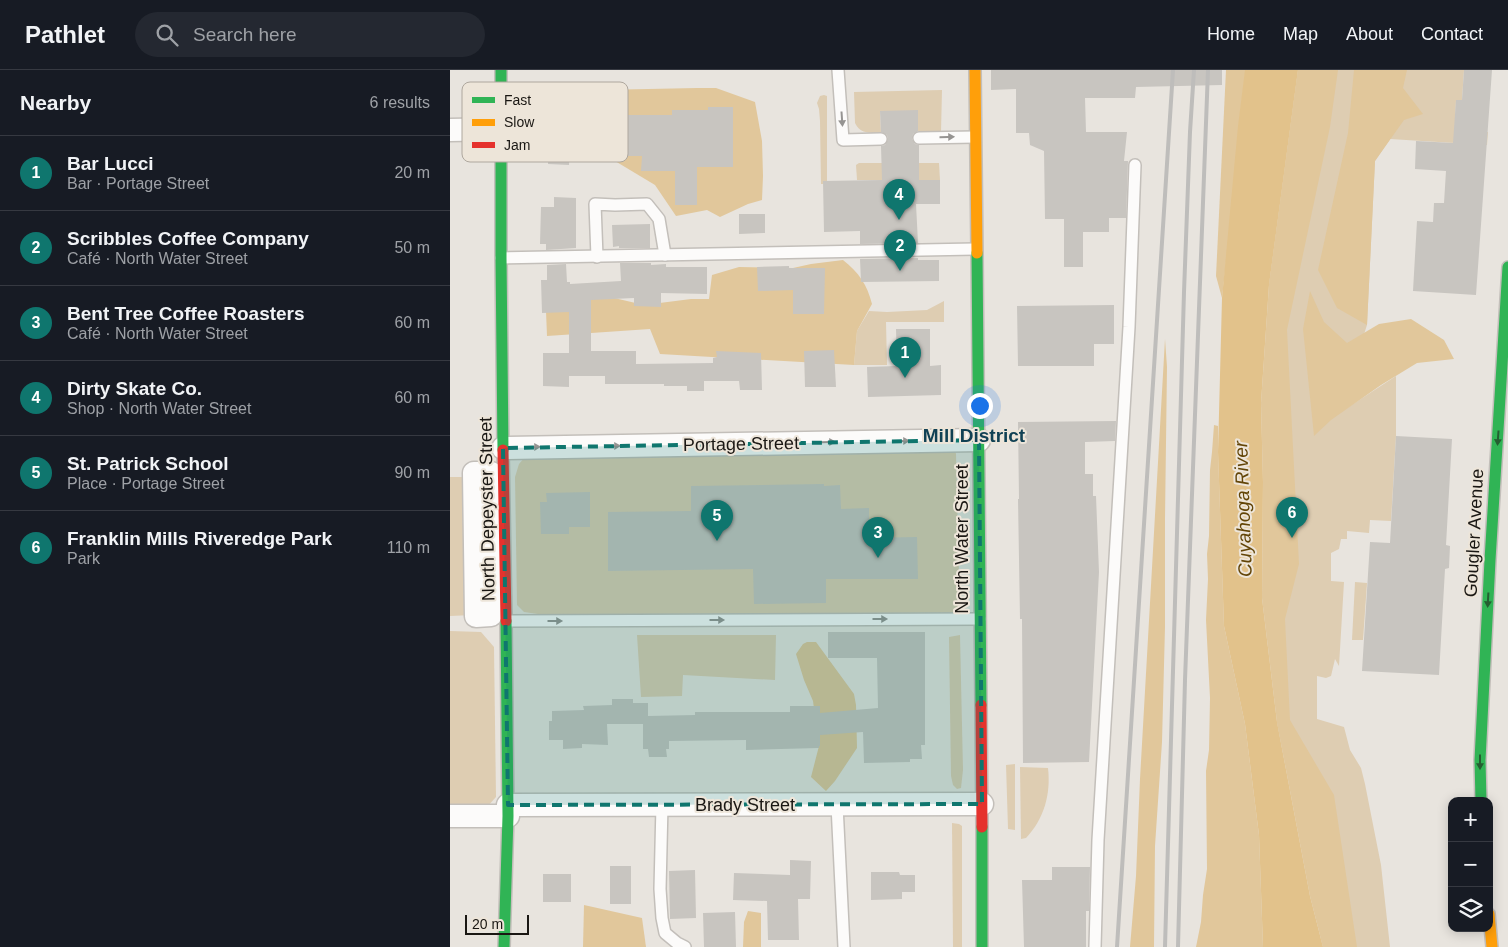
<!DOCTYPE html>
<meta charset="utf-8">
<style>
body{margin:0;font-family:Helvetica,sans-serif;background:#242831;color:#f1f3f6}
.controls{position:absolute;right:15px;bottom:15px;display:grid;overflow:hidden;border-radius:10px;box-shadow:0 2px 12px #0003}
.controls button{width:45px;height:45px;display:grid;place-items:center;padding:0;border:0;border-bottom:1px solid #363941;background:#171b24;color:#f1f3f6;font:25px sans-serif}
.scale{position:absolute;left:15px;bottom:12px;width:64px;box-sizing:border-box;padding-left:5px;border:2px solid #1a1713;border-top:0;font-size:14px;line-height:18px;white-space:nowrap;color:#1a1713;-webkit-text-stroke:4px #ede5d9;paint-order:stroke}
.you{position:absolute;left:529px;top:335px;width:18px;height:18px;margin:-12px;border:4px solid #fff;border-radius:50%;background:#1a73e8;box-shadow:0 0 0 8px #1a73e833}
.badge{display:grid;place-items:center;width:32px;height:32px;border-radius:50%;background:#0f766e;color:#fff;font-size:16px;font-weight:700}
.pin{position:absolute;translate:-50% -41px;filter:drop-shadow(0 1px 2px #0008)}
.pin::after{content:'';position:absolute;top:26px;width:18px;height:15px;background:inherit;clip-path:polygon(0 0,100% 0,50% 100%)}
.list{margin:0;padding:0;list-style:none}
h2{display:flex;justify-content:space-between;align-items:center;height:65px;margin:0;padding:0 20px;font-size:21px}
h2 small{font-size:16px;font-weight:400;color:#9ea1a6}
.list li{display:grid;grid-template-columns:32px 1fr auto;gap:15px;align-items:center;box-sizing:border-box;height:75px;padding:0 20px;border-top:1px solid #363941}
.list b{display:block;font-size:19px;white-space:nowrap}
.list p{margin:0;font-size:16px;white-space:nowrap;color:#9ea1a6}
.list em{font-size:16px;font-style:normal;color:#9ea1a6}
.icon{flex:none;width:28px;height:28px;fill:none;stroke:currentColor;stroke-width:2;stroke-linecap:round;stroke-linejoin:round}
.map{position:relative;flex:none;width:1058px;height:877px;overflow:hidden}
header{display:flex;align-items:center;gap:30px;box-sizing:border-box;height:70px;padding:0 25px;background:#171b24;border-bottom:1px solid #363941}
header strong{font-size:24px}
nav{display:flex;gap:28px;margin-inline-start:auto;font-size:18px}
.search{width:350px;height:45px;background:#242831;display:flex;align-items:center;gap:12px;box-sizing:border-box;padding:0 18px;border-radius:28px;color:#9ea1a6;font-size:19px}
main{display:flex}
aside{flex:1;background:#171b24}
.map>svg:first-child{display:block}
.green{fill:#decdb2}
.forest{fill:#e1c79b}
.water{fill:#e2c28b}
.building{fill:#c8c5c0}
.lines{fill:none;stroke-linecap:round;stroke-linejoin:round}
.lane-casing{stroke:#c3bfba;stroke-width:14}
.street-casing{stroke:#c3bfba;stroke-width:25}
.fast-casing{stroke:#c3bfba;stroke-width:14}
.slow-casing{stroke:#c3bfba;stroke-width:14}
.jam-casing{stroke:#c3bfba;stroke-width:14}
.lane{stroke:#fcfbfa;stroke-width:11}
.street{stroke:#fcfbfa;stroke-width:22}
.fast{stroke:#30b455;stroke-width:11}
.slow{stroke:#ff9f0a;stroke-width:11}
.jam{stroke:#e5322d;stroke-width:11}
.rail{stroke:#bebdbb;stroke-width:4}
.oneway{fill:#969492}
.oneway2{fill:#245e31}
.marked{fill:#0f766e;fill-opacity:0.2;stroke:#0f766e;stroke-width:4;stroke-dasharray:10 6;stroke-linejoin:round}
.labels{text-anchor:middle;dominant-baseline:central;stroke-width:4;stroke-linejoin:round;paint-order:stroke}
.street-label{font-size:18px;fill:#1a1713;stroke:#ede5d9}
.neighbourhood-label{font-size:19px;font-weight:bold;fill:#114154;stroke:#ede5d9}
.water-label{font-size:19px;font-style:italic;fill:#634507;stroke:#ede5d9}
.key{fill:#ede5d9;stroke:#aea79e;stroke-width:1}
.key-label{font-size:14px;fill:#1a1713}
</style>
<header>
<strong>Pathlet</strong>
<div class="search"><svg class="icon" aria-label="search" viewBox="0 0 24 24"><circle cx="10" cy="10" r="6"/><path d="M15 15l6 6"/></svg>Search here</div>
<nav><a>Home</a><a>Map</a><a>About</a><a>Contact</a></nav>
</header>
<main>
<aside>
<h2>Nearby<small>6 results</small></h2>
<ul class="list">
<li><span class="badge">1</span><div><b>Bar Lucci</b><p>Bar · Portage Street</p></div><em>20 m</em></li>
<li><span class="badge">2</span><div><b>Scribbles Coffee Company</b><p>Café · North Water Street</p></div><em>50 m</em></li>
<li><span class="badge">3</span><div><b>Bent Tree Coffee Roasters</b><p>Café · North Water Street</p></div><em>60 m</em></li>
<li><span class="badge">4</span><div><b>Dirty Skate Co.</b><p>Shop · North Water Street</p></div><em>60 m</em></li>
<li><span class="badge">5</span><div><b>St. Patrick School</b><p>Place · Portage Street</p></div><em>90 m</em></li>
<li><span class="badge">6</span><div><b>Franklin Mills Riveredge Park</b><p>Park</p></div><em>110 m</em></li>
</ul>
</aside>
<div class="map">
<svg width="1058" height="877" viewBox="0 0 1058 877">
<rect width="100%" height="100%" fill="#e8e4de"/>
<g class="green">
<polygon points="848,0 1014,0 1012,30 1006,30 1005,53 1010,60 1038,62 1037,75 940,69 925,91 917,255 888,344 946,306 946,366 941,451 920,450 919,463 897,461 897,469 891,469 889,479 881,483 881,511 894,512 889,596 885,589 881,606 876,608 867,606 867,649 894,657 900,680 911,698 915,714 931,795 940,877 873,877 827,652 819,215"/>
<path d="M492,20L491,62L468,61V41L430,42L431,63C420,63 410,64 405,53L404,22Z"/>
<polygon points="374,25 377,26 377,111 374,111 373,114 371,114 370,51 369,39 367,33 370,26"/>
<polygon points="409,93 489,93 490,110 407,110 406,95"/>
<polygon points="494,231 494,252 436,252 437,295 404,295 407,261 419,241 437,242 477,240"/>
<polygon points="505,380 506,384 510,543 449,546 88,544 74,542 67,535 65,407 69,394 75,387"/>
<polygon points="0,407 21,407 23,545 0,546"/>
<polygon points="905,512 917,513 913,570 902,570"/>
<polygon points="0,561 31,562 44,577 46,727 36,738 0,739"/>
<polygon points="187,565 326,565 325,610 233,605 232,626 191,627"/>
<polygon points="510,565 513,700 511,718 507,719 503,715 501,706 499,567"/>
<polygon points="565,694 565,760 558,759 556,695"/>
<path d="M570,697L598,698C601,724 594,749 576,768L571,769Z"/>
<polygon points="502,753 509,754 512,756 512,877 503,877"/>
</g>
<g class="forest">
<polygon points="776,0 797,0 772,228 766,206"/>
<polygon points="848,0 888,0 880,57 837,260 849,494 835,549 840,650 884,725 907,877 873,877 860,826 827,652 812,528 813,412 811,333 819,215"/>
<polygon points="904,0 957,0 953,18 973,44 954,50 925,91 917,255 887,238 868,200 898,63"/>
<polygon points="247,18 266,18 305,32 312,71 313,106 312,130 298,134 270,147 257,140 226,146 205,115 150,82 141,61 139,32 149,20"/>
<path d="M393,190C409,203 417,214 422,234L407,261L404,295L210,284L200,259L97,266L96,241L119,231L160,227L194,235L241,229H259L262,205L289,197L343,198L361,194Z"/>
<polygon points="860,221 874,252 897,273 929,254 961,249 994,270 1004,289 967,293 931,315 881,350 864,366 853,259"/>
<polygon points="715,269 717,297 715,449 715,557 712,672 705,776 704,877 680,877 686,806 690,709"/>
<polygon points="764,355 768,356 768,382 774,556 795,654 809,765 813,877 746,877 751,852 753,825 757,799 756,701 759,680 760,628 756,550 758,509 757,484 759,466 760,400 762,382"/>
<polygon points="357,572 366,572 404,624 406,635 407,678 385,711 376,721 361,707 369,676 363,631 354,610 346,584 353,574"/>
<polygon points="134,835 192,848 196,877 133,877"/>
<polygon points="298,841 311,843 311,877 293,877 294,852"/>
</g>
<polygon class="water" points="795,0 848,0 819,215 811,333 813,412 812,528 827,652 860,826 873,877 813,877 809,765 795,654 774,556 768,382 772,228 788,56"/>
<g class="building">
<polygon points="541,0 772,0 772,15 686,17 685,28 635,28 636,62 677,62 674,91 678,91 676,148 659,148 659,162 633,162 633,197 614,197 614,149 595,149 594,81 580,75 579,63 566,63 566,19 541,20"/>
<polygon points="1014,0 1042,0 1026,225 963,221 967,151 983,152 984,133 994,133 996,101 965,99 966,71 1003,73 1006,30 1012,30"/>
<polygon points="258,37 283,37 283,97 247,97 247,135 225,135 225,101 191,101 192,86 166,86 166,45 222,45 222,40 258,40"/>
<polygon points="468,40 468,61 463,64 462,69 465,74 469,75 469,110 490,110 490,134 466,134 468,173 410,174 410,161 374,162 373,111 432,110 431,76 435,75 438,69 437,65 431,62 430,41"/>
<polygon points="92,45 121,47 119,95 98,94 99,71 91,70"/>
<polygon points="104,127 126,128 126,178 96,180 96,174 90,174 91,137 104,137"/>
<polygon points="289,144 315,144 315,163 289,164"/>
<polygon points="200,154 200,178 169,178 169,176 163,177 162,155"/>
<polygon points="468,188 468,190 489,190 489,211 411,212 410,189"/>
<polygon points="170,193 201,193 201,195 216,194 216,197 257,197 257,224 211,223 211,237 184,236 184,228 141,230 141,281 186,281 186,294 263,293 263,288 267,287 266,281 311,283 312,320 290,320 289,311 254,311 254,321 237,321 237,316 214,316 214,314 155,314 155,306 119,306 119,317 93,316 93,283 119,283 119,242 92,243 91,210 97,210 97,195 116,194 117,212 120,212 120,214 171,211"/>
<polygon points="339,196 339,198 375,198 374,244 343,244 343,220 308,221 307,197"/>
<polygon points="664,235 664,274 644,274 644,296 568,296 567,236"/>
<polygon points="446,259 480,259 480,296 491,295 491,325 418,327 417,297 447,296"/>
<polygon points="384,280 386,317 355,317 354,281"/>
<polygon points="666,351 665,371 635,372 635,404 643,404 643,426 646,426 649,502 639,692 573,693 572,549 570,549 568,429 569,429 568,352"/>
<polygon points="946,366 1002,369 996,475 1000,476 999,498 995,499 989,605 912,601 920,472 940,473"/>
<polygon points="374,414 374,416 390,415 391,439 419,438 419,468 467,467 468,509 376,509 376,533 304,534 303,499 158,501 158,442 241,441 241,416"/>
<polygon points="140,422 140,457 119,457 119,464 91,464 90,432 97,432 96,423"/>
<polygon points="378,562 475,562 475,675 471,675 472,689 460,689 460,692 414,693 413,662 370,665 370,676 369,676 369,678 296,680 296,670 219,671 219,679 216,679 217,687 199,687 198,679 193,679 193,654 157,654 158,675 132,674 132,678 113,679 113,670 99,670 99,651 102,651 102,641 134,640 133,636 162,635 162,629 183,629 183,633 198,633 198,646 245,645 245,642 340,642 340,636 370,636 370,643 428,638 427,588 378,588"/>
<polygon points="340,790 361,791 360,829 348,829 349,870 318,870 317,831 283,830 284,803 340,805"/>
<rect x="160" y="796" width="21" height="38"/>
<polygon points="602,797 640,797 639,841 636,841 636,877 574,877 572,810 602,810"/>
<polygon points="245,800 246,848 220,849 219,801"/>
<polygon points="421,802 449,802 450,805 465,805 465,822 452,822 452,829 421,830"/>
<rect x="93" y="804" width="28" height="28"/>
<polygon points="285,842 286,877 254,877 253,843"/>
</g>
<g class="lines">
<defs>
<g id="lane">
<polyline points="388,0 393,70 431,69"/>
<polyline points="469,68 525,67"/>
<polyline points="147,187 145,134 165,135 197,134 209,149 215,185"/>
<polyline points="51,188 525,179"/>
<polyline points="56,551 530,549"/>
<polyline points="212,735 210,819 212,848 215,863 227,873 235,877"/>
<polyline points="387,735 394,877"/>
<polyline points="645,877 648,770 679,257 685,95"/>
</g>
<g id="street">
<polyline points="0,60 51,59"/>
<polyline points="53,378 529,370"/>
<polygon points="24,403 41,403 41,545 26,546"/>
<polyline points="58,735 532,734"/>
<polyline points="0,746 58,746"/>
</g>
<g id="fast">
<polyline points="51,0 51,188 53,380"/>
<polyline points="527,183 531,635"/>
<polyline points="1031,731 1030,690 1040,490 1058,197"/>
<polyline points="532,757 532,877"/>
<polyline points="54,877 58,746 56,551"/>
</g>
<g id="slow">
<polyline points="525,0 527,183"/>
<polyline points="1039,844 1042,877"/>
</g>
<g id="jam">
<polyline points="53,380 56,551"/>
<polyline points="531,635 532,757"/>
</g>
</defs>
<use href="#lane" class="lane-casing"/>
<use href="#street" class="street-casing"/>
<use href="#fast" class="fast-casing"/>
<use href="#slow" class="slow-casing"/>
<use href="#jam" class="jam-casing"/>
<use href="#lane" class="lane"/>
<use href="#street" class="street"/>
<use href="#fast" class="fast"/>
<use href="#slow" class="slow"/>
<use href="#jam" class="jam"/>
<g class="rail">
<polyline points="667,877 723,0"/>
<polyline points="715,877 734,222 740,62 744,0"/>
<polyline points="728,877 735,610 758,0"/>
</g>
</g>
<defs><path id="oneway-solid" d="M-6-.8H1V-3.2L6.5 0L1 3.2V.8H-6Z" transform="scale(1.25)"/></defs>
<g class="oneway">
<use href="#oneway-solid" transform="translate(392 49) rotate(86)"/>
<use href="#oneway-solid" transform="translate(497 67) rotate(-1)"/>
<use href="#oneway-solid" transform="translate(452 371) rotate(-1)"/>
<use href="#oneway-solid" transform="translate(378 372) rotate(-1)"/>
<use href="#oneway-solid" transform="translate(163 376) rotate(-1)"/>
<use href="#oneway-solid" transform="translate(83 377) rotate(-1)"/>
<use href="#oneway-solid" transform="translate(430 549)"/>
<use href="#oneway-solid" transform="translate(267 550)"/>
<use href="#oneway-solid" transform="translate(105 551)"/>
</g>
<g class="oneway2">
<use href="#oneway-solid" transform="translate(1048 368) rotate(94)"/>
<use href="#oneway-solid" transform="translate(1038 530) rotate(93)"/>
<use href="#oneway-solid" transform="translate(1030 692) rotate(90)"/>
</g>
<path class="marked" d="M529,370L532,734L58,735L53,378Z"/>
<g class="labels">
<g class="street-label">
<text transform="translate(291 374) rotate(-1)">Portage Street</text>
<text transform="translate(37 439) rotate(-91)">North Depeyster Street</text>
<text transform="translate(1024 463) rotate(-87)">Gougler Avenue</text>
<text transform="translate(512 469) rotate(-90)">North Water Street</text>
<text x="295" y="735">Brady Street</text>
</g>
<g class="neighbourhood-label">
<text x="524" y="365">Mill District</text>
</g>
<g class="water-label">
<text transform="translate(793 439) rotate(-92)">Cuyahoga River</text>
</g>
</g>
<rect x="12" y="12" width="166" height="80" rx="8" class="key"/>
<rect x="22" y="27" width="23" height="6" fill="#30b455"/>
<rect x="22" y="49" width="23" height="7" fill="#ff9f0a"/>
<rect x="22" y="72" width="23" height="6" fill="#e5322d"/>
<g class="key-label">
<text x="54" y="35">Fast</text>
<text x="54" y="57">Slow</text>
<text x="54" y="80">Jam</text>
</g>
</svg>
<div class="controls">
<button>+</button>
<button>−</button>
<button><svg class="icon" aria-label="layers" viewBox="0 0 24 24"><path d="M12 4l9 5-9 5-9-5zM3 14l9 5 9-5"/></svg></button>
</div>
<div class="scale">20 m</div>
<div class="you"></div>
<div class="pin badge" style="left:455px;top:308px">1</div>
<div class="pin badge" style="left:450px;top:201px">2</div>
<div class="pin badge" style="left:428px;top:488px">3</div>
<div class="pin badge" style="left:449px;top:150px">4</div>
<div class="pin badge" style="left:267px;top:471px">5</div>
<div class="pin badge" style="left:842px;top:468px">6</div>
</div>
</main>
